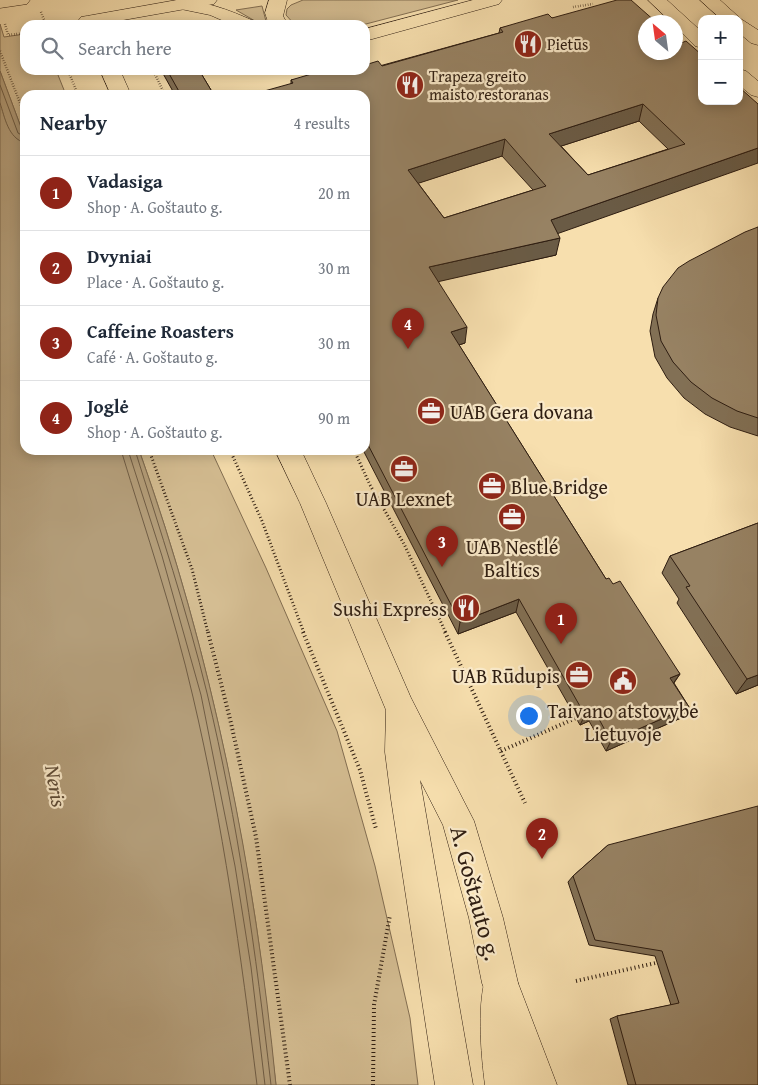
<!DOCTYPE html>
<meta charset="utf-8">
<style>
body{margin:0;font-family:"Gentium Book Plus",serif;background:#f6f6f7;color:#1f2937}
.controls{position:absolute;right:15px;top:15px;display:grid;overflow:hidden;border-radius:10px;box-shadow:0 2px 12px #0003}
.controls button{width:45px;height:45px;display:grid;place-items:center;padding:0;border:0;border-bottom:1px solid #e0e1e3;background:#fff;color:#1f2937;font:25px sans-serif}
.compass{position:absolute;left:638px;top:15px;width:45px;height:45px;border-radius:50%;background:#fff;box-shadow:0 2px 12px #0003;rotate:331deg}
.you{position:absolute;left:528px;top:715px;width:18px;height:18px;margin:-12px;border:4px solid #fff;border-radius:50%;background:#1a73e8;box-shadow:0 0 0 8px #1a73e833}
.badge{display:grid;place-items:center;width:32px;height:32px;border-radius:50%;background:#8f2418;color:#fff;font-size:16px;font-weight:700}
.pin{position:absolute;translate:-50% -41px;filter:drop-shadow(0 1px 2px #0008)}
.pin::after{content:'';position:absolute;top:26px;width:18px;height:15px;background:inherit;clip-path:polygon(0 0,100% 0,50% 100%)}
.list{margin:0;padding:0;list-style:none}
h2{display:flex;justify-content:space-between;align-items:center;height:65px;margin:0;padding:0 20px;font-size:21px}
h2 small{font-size:16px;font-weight:400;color:#747a83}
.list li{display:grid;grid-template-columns:32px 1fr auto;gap:15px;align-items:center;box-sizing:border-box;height:75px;padding:0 20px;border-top:1px solid #e0e1e3}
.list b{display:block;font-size:19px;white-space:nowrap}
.list p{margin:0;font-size:16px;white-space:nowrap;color:#747a83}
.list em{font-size:16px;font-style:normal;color:#747a83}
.icon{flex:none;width:28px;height:28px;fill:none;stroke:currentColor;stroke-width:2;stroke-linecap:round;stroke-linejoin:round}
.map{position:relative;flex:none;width:758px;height:1085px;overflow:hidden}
.search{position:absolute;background:#fff;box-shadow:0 2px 12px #0003;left:20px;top:20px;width:350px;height:55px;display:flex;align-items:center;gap:12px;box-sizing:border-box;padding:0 18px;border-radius:15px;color:#747a83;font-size:19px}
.panel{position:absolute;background:#fff;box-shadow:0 2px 12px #0003;left:20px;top:90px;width:350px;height:365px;border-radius:15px}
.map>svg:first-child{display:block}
.green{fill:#d5be93;stroke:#826e52}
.water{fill:#b39d79;stroke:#7e6a4f}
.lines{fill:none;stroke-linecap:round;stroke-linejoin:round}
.shore{stroke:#705d45;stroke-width:1}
.major-casing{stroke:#2e1d11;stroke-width:1}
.highway-casing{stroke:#2e1d11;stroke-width:1}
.path-far2{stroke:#2e1d11;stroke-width:2.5;stroke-dasharray:0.5 2;stroke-linecap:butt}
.path-far1{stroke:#2e1d11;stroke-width:3;stroke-dasharray:1 2.5;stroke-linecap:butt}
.path{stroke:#2e1d11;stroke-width:4;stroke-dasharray:1 3;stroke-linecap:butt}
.major{fill:#f7dfae;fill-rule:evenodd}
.highway{fill:#f7dfae;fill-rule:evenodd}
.wall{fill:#827055;stroke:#2e1d11;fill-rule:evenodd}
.shaded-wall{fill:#6a5b45;stroke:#2e1d11}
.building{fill:#978263;stroke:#2e1d11;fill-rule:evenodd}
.labels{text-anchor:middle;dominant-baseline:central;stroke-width:4.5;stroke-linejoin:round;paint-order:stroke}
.far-poi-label{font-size:16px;fill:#2e1d11;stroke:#faeaca;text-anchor:start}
.poi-label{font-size:20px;fill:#2e1d11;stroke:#faeaca}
.water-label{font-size:21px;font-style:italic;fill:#5d4a35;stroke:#faeaca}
.near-street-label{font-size:24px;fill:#2e1d11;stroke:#faeaca}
</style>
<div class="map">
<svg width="758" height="1085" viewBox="0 0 758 1085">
<rect width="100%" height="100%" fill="#f7dfae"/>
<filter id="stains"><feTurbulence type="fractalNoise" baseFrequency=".004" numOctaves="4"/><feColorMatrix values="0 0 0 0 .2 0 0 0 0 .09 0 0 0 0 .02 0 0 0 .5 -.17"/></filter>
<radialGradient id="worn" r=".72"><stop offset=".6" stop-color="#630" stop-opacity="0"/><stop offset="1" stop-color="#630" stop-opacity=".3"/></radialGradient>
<g class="green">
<polygon points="303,0 458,0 362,25 295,25 286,15 287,9 291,5"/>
<polygon points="262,6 267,25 262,25 236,10"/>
<polygon points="0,24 4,37 25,34 25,70 56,70 66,95 25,95 25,138 0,71"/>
<path d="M139,450H211L266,568L337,731L375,866L410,1018L418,1085H276C267,1011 260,937 246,864C222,723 187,584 139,450Z"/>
</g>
<path class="water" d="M0,71L25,138V450H139C212,654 255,869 276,1085H0Z"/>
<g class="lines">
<g class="shore">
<polyline points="0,85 18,133 25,137"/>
<path d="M0,103C5,118 8,138 25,143"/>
<path d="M121,450C146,532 174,614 193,697C223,825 241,954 257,1085"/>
<polyline points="128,450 162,556 201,695 235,866 251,967 265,1085"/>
<path d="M135,450C160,530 187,611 207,693C238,822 256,953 271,1085"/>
</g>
<defs>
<g id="major">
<polygon points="0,0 30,0 27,4 0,8"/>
<polygon points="177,0 217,0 214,4 208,5 95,25 81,25 78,21 81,17 87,16"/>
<polygon points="100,70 120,70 131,95 111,95"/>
<polygon points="275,450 301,450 326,503 411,698 474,821 503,918 518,983 557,1085 519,1085 482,983 469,918 443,825 420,780 473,1085 435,1085 391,799 385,752 386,710 300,503"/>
</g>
<g id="highway">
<path d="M176,0C204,0 229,10 254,21L257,25H233L210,15L176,8L173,4Z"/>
<polygon points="269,0 287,0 283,16 288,25 269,25 265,13"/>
<polygon points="473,0 502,0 499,4 365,41 365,29"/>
<polygon points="648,0 667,0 702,32 702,48 695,46 676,27 676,22 671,22"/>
<polygon points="700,0 720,0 741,19 758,30 758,45 751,43 739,33 739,19 721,19"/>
<polygon points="739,69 746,71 758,81 758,97 751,95 739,85"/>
<path d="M500,965L512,971L518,983V1059L523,1085H485C481,1055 476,998 488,971Z"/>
</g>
</defs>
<use href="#major" class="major-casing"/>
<use href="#highway" class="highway-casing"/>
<g class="path-far2">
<polyline points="573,7 593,4"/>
<polyline points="41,12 46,25"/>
<polyline points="5,24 8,35 25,33"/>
<polyline points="0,51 25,116"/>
<polyline points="68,70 78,95"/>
<polyline points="153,70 165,95"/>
</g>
<g class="path-far1">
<polyline points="149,450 192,569 208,633"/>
<polyline points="230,450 262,521 304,633"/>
<polyline points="354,450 370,485 404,544 446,633"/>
</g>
<g class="path">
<polyline points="208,632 231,723 256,837 290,1085"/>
<polyline points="303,632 360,770 376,829"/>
<polyline points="445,632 525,803"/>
<polyline points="501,751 576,718"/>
<polyline points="576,981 660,962"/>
<polyline points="373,1085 374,1005 390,915"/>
</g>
<use href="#major" class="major"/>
<use href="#highway" class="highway"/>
</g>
<g class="wall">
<path d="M552,18L646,22L758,104L557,233L556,255L438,281L465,343L459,345L606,579L613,584L680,674L674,683L689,707L681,718L606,751L589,721L580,725L516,612L458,634L363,450H365V95L291,84V80L365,70L499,33L500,28ZM639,121L668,149L588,175L561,146ZM502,156L533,190L444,218L418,183Z"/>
<polygon points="161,70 199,70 214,95 175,95"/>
<polygon points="758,227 758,436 730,427 705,414 684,398 667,378 655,357 650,331 653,314 658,298"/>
<polygon points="758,523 758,685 736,694 677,603 679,599 662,573 670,556"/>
<polygon points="608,845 758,1085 628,1085 610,1019 617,1016 671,1005 655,956 589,945 568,882 573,876"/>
</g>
<g class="shaded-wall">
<polygon points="643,104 639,121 546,151 549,134"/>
<polygon points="505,139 502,156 407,187 408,170"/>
<polygon points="758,148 758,163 548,237 551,220"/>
<polygon points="560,238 556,255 428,284 429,267"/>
<polygon points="467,327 465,343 449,348 451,332"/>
<polygon points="519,599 516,612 458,634 460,622"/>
<polygon points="680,674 672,685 670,678"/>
<polygon points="758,675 758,685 736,694 747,679"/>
<polygon points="689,707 681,718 606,751 611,741"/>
<polygon points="594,710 589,721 580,725 585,715"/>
</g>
<g class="building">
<path d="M617,0H631L656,22H646V52H676V40L679,44L686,41L702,55V101H739V87L758,104V148L551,220L560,238L429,267L467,327L451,332L606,579L609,578L613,584L620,581L680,674L670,678L689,707L611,741L594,710L585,715L519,599L460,622L365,439V95H250L293,83L291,80L325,70H365V65L378,61L382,66L503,32L500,28L548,14L552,18ZM643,104L685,144L588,175L549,134ZM505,139L546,186L444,218L408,170Z"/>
<polygon points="167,70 199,70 214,95 181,95"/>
<polygon points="758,227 758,418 737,411 712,398 691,382 673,362 661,341 656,315 658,298 663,287 678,268 689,261 745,232"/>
<polygon points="758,523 758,675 747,679 686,587 690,586 670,556"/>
<polygon points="758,806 758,1085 636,1085 617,1016 679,1003 662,951 595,940 573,876 608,845"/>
</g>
<defs>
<symbol id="restaurant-disc" viewBox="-11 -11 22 22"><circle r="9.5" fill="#8f2418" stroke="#faeaca"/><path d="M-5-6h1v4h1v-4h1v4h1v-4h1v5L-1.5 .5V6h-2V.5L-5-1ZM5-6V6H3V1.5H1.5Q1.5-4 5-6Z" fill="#fff"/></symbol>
<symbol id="office-disc" viewBox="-11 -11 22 22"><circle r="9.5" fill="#8f2418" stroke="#faeaca"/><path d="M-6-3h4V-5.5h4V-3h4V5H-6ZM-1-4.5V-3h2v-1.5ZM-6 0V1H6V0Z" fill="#fff"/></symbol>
<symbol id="civic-disc" viewBox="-11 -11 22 22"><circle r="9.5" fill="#8f2418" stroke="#faeaca"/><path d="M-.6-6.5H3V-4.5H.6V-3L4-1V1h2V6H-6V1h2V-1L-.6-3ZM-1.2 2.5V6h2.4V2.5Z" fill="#fff"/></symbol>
</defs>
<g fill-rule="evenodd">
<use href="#restaurant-disc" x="512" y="28" width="32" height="32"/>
<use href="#restaurant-disc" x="394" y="69" width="32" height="32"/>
<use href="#office-disc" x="415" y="395" width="32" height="32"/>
<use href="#office-disc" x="388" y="453" width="32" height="32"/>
<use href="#office-disc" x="476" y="470" width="32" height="32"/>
<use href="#office-disc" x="496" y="501" width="32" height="32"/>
<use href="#restaurant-disc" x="450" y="592" width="32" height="32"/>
<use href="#office-disc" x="563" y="659" width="32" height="32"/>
<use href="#civic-disc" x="607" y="665" width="32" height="32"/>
</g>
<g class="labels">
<g class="far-poi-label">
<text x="547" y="44">Pietūs</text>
<text x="429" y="76">Trapeza greito<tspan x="429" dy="18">maisto restoranas</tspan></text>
</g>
<g class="poi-label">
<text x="450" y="411" text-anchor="start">UAB Gera dovana</text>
<text x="511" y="486" text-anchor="start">Blue Bridge</text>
<text x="404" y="498">UAB Lexnet</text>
<text x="512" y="546">UAB Nestlé<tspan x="512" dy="23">Baltics</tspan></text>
<text x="447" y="608" text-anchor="end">Sushi Express</text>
<text x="560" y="675" text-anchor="end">UAB Rūdupis</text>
<text x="623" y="710">Taivano atstovybė<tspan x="623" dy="23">Lietuvoje</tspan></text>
</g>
<g class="water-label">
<text transform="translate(56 786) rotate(80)">Neris</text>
</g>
<g class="near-street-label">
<text transform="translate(476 893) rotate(75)">A. Goštauto g.</text>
</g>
</g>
<rect width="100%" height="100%" filter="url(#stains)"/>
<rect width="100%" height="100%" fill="url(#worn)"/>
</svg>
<div class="controls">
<button>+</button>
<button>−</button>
</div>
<svg class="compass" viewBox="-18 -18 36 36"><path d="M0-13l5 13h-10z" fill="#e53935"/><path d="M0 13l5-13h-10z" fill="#747a83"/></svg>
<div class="you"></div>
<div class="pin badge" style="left:561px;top:644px">1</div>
<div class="pin badge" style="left:542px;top:859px">2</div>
<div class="pin badge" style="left:442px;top:567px">3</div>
<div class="pin badge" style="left:408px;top:349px">4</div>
<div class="search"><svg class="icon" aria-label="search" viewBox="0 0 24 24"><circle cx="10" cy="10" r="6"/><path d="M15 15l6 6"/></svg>Search here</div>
<section class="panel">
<h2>Nearby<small>4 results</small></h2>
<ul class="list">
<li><span class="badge">1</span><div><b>Vadasiga</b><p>Shop · A. Goštauto g.</p></div><em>20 m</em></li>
<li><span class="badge">2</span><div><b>Dvyniai</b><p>Place · A. Goštauto g.</p></div><em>30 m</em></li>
<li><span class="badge">3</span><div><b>Caffeine Roasters</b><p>Café · A. Goštauto g.</p></div><em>30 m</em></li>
<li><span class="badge">4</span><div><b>Joglė</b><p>Shop · A. Goštauto g.</p></div><em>90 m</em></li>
</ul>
</section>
</div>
